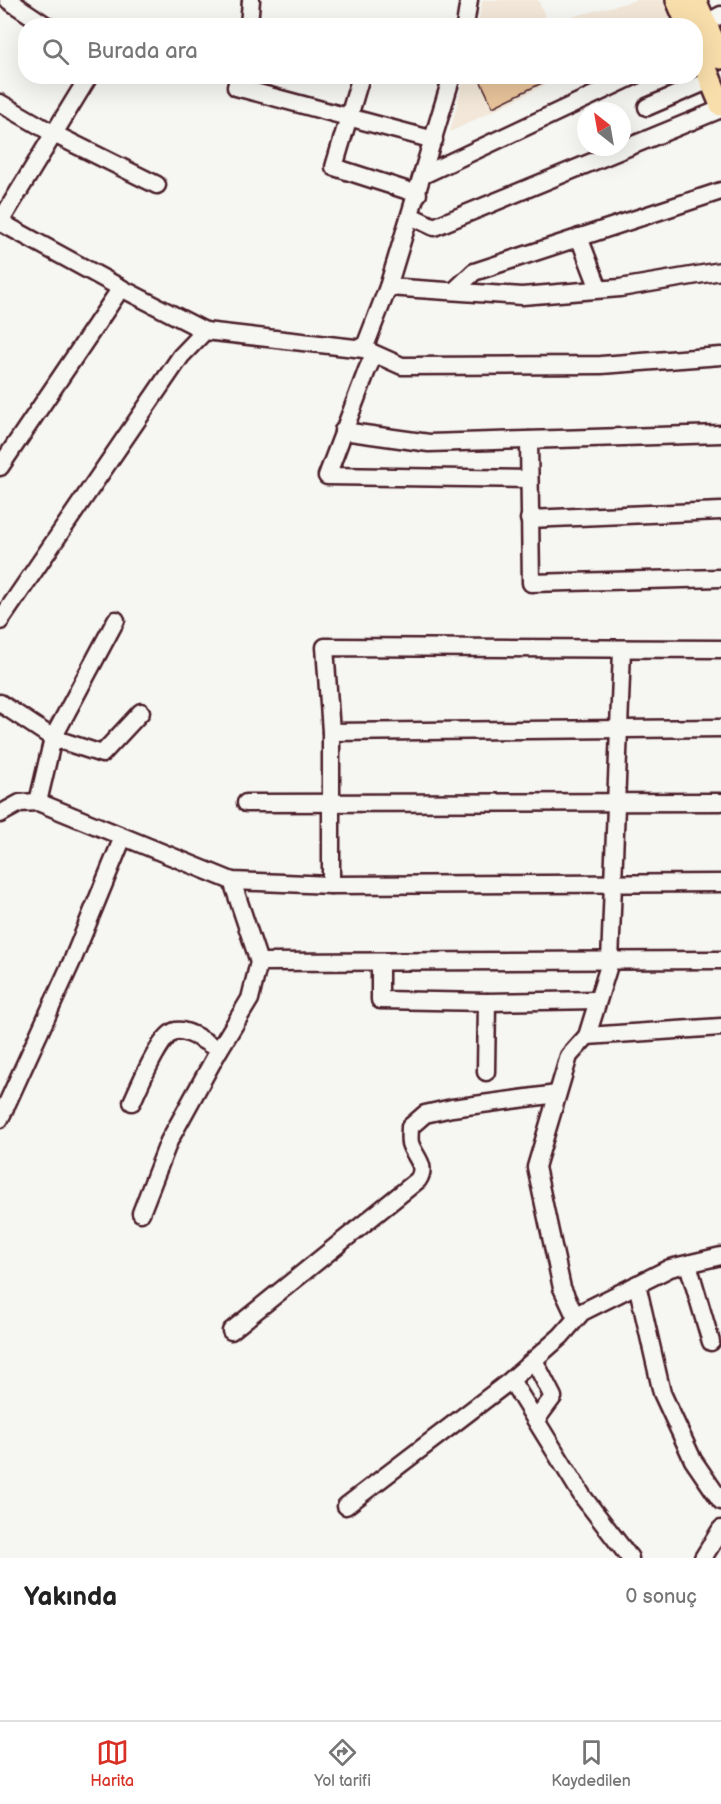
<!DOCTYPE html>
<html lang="tr">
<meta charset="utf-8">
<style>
body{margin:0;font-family:"Balsamiq Sans",sans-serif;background:#f6f6f6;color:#222}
.compass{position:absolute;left:577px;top:102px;width:54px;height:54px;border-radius:50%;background:#fff;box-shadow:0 6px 24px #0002;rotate:329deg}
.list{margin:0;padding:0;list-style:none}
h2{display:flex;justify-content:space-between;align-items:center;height:78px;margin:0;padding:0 24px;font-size:26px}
h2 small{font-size:20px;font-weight:400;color:#767676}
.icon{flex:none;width:33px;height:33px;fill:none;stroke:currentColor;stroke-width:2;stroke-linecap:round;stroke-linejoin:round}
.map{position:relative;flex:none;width:721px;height:1558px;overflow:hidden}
.search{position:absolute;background:#fff;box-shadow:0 6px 24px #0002;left:18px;right:18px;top:18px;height:66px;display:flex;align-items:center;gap:15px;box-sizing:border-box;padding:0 21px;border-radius:24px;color:#767676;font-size:22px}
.sheet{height:162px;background:#fff}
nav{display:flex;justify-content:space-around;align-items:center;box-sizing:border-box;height:84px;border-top:2px solid #e0e0e0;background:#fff;font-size:16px;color:#767676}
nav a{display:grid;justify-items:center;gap:3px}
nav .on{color:#d93025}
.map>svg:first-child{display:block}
.built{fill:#f2e7d8}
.building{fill:#e9c49a;stroke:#4a1f2b;stroke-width:1.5}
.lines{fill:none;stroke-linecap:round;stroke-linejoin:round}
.minor-casing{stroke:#4a1f2b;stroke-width:21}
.major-casing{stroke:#4a1f2b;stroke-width:26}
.minor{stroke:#f6f6f2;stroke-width:16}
.major{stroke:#f8deab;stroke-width:21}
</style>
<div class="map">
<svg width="721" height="1558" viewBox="0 0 721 1558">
<rect width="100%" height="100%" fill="#f6f6f2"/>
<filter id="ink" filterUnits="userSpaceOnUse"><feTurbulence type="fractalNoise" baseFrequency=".0167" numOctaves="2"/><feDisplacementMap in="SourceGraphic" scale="12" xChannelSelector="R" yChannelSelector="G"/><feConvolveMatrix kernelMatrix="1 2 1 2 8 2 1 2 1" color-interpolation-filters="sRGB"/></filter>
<g filter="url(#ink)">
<g class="built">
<polygon points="483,0 538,0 548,23 637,0 665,0 677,23 672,26 477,26"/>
<polygon points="464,77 561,77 450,132"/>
</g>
<polygon class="building" points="488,76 556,76 493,107 480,80"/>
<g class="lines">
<defs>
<g id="minor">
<polyline points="8,0 47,26"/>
<polyline points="706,23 721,15"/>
<polyline points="249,26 251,0"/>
<polyline points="465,26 469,0"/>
<polyline points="89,76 0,222 121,288 205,331"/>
<polyline points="239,76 236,87 434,140"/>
<polyline points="361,76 334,167 418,194"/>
<polyline points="0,103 54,134 157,185"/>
<polyline points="647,107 710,80"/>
<polyline points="423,175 634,76"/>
<polyline points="411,216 434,227 721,109"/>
<polyline points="579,237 599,289"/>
<polyline points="388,287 522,296 620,288 721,271"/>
<polyline points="454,291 474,272 721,191"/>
<polyline points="364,349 402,366 601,365 721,356"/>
<polyline points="374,355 367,370 327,476 528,479"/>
<polyline points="343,431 429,443 721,434"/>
<polyline points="529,440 531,583 721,578"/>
<polyline points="0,467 121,288"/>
<polyline points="529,519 721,511"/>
<polyline points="116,620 53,738 102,754 141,712"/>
<polyline points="0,621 181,356 205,331 364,349 388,287 452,76"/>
<polyline points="0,703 53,738 38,802"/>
<polyline points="331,732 721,728"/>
<polyline points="246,803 721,802"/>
<polyline points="0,814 20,803 38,802 232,881 331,885 721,883"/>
<polyline points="232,881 259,962 721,960"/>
<polyline points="331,885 331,732 325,647 721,649"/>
<polyline points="380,962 380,1000 487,1002 597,1000"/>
<polyline points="587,1036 721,1027"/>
<polyline points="486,1072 487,1002"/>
<path d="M132,1102C139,1087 161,1033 176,1031C189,1029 208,1044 219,1050"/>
<polyline points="0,1119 73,959 123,837"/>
<polyline points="141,1213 169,1141 219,1050 250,999 259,962"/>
<polyline points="688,1264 711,1342"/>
<polyline points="637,1284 662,1393 693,1460 721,1501"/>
<polyline points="576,1318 562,1288 536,1167 569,1056 587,1036 610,962 622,650"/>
<path d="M231,1331L418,1180C428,1165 414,1157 410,1143C409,1138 410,1132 410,1127L425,1114L452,1108L557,1094"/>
<polyline points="534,1360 553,1397 536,1420"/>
<polyline points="511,1380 583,1497 630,1558"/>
<polyline points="346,1506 511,1380 561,1336 582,1312 670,1268 721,1256"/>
<polyline points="703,1558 721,1529"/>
</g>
<g id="major">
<polyline points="677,0 688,26"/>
<polyline points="695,0 721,58"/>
<polyline points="696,45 721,105"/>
</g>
</defs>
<use href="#minor" class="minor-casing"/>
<use href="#major" class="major-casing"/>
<use href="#minor" class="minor"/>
<use href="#major" class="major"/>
</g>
</g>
</svg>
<svg class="compass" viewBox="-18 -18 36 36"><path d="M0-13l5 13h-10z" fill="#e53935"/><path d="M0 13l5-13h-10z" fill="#767676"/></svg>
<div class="search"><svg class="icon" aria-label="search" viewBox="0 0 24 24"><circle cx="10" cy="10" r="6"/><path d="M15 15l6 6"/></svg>Burada ara</div>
</div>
<section class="sheet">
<h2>Yakında<small>0 sonuç</small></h2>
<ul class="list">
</ul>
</section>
<nav>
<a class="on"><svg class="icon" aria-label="map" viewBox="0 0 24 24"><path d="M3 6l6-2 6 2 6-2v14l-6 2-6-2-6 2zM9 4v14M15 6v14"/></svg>Harita</a>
<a><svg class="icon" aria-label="directions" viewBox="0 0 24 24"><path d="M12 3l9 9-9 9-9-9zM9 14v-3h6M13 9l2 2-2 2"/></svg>Yol tarifi</a>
<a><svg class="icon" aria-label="saved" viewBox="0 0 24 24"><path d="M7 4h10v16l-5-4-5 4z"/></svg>Kaydedilen</a>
</nav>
